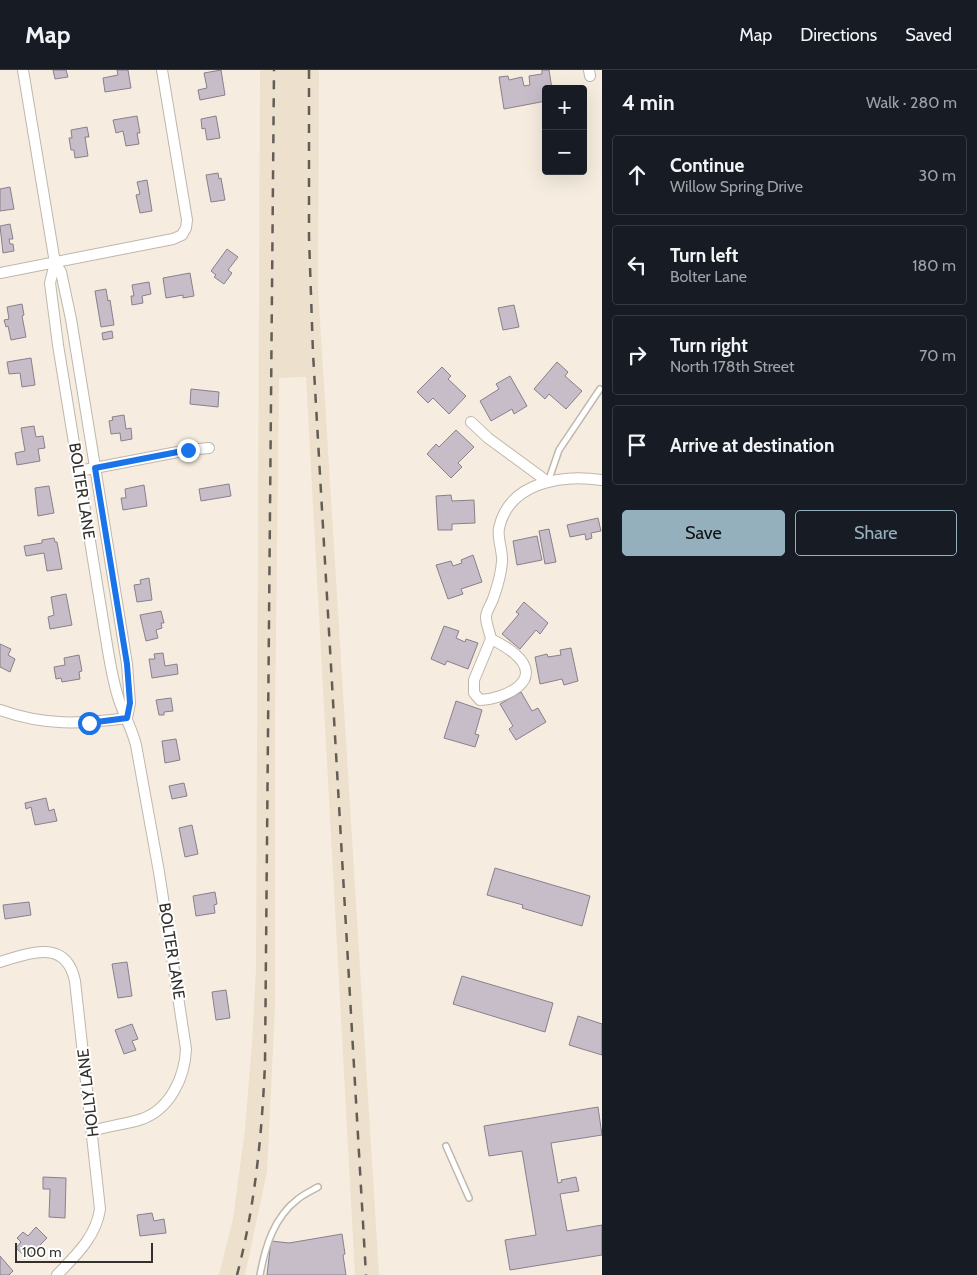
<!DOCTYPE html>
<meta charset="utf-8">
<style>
body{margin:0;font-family:Cabin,sans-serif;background:#20242c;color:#f1f3f6}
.controls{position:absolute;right:15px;top:15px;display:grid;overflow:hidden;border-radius:5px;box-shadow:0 5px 20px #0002}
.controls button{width:45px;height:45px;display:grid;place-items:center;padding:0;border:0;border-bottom:1px solid #363941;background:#171b24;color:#f1f3f6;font:25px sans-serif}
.scale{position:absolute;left:15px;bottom:12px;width:138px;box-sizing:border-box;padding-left:5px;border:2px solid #33302b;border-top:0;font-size:14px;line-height:18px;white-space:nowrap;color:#33302b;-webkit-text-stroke:4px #fff;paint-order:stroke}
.stop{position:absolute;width:15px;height:15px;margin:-11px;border:4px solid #1a73e8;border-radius:50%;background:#fff}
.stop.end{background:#1a73e8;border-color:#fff;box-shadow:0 1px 5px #0008}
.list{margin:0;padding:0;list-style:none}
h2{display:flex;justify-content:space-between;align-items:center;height:65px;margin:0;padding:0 20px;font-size:21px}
h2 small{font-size:16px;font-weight:400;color:#9ea1a6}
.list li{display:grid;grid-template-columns:32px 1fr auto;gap:15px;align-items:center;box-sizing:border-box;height:80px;margin:0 10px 10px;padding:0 10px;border:1px solid #363941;border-radius:5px}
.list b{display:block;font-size:19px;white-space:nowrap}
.list p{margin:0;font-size:16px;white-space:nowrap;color:#9ea1a6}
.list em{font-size:16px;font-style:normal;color:#9ea1a6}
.actions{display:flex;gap:10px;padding:15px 20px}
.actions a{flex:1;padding:11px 0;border:1px solid #94b0bc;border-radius:5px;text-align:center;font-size:18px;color:#94b0bc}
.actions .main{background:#94b0bc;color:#111}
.icon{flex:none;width:28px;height:28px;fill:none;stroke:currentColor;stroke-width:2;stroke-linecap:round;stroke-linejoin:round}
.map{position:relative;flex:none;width:602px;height:1205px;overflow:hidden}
header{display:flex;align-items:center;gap:30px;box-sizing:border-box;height:70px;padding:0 25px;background:#171b24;border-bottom:1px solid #363941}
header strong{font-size:24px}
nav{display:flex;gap:28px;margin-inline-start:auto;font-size:18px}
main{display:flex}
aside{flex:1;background:#171b24}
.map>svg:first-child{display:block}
.built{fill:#ede0cd}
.building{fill:#c6bdc9;stroke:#89808c}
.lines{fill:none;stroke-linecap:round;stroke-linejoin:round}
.service-casing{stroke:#bfb7ab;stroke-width:8}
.minor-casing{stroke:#bfb7ab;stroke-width:12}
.service{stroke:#fff;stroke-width:5}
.minor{stroke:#fff;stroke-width:10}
.rail{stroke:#625e57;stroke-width:2.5;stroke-dasharray:9 9;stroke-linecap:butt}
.route{stroke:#1a73e8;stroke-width:6}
.labels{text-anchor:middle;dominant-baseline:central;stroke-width:4;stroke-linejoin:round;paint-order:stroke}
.street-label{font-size:16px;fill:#33302b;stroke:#fff}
</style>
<header>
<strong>Map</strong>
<nav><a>Map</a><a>Directions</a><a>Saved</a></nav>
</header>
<main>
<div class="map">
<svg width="602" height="1205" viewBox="0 0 602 1205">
<rect width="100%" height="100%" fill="#f6ede0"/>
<polygon class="built" points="260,0 319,0 318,218 379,1205 355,1205 306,307 279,308 275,647 275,937 267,1102 245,1205 219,1205 233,1149 245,1059 252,973 256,899"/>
<g class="building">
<polygon points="53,0 66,0 68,7 55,9"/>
<polygon points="117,0 128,0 131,18 105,22 103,8 118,5"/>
<polygon points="221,0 225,25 200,30 198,20 207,18 204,3"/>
<polygon points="542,0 549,0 552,19 546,19 546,31 504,39 499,7 508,6 509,10 522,7 524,16 530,15 529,6 542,4"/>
<polygon points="137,46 140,63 137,63 139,74 126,76 123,61 116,63 113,50"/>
<polygon points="216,46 220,68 207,70 205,58 202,59 201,49"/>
<polygon points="87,57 89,67 85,67 88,86 75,88 74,80 71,80 69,68 72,68 71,60"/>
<polygon points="218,103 219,109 221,108 225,130 211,132 206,105"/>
<polygon points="147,110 152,141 140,143 136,125 140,124 137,112"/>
<polygon points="10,117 14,139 0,141 0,119"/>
<polygon points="10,154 13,169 9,169 10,174 13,174 14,181 3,183 0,156"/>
<polygon points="227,179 238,187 228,200 232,203 224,214 214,207 216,205 211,201"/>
<polygon points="190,203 194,226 183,228 183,225 166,228 163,208"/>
<polygon points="149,212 151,224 142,226 143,233 132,235 131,226 134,226 132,215"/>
<polygon points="106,219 108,231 110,230 114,255 101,257 95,221"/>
<polygon points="22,234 24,245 22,246 26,267 11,270 8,256 6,257 4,250 9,249 7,237"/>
<polygon points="514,235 519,257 503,260 498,238"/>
<polygon points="112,261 113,268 103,270 102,263"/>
<polygon points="31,288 35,315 22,317 20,303 9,304 7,292"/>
<polygon points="557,292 568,302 565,306 582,321 566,339 549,324 545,329 534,319"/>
<polygon points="442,297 451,306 448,309 466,326 449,344 433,328 428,333 417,322"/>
<polygon points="510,306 527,336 514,344 512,339 491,351 480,331 499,319 496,314"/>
<polygon points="191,319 219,322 218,337 190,334"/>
<polygon points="124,345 126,359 131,358 132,369 121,371 120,363 111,364 109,351 113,350 112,347"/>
<polygon points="34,356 36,367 43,366 45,378 38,379 40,391 17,395 15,383 25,381 21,358"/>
<polygon points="456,360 474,377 458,393 462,397 451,408 427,384 436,374 439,377"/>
<polygon points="229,414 231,426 201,431 199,419"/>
<polygon points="144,415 147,436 123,440 121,428 126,428 125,419"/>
<polygon points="49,416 54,443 38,446 35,418"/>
<polygon points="451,425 452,431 474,430 475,453 452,454 452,460 438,460 436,426"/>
<polygon points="598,448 601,461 591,463 592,468 586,470 585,464 570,467 567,455"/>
<polygon points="549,459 556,492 545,494 539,461"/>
<polygon points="537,466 542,490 517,495 513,471"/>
<polygon points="54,468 55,472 57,472 62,499 47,501 44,483 26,486 24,476 42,473 42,470"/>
<polygon points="473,485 482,512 461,519 463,524 448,529 436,495 451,491 453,496 462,493 461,490"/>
<polygon points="149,508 152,530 137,532 134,515 141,514 140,510"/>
<polygon points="66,524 72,555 50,559 48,547 54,545 51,527"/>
<polygon points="524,532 548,553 540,564 536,560 520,579 502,564 519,544 516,542"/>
<polygon points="161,541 164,553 161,553 162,558 156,560 158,568 146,571 140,545"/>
<polygon points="444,556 459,561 456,568 465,572 466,569 478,573 468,599 447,591 445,595 431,589"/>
<polygon points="0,574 11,579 8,585 15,589 10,602 0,597"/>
<polygon points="571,578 578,611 564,615 562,609 540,614 535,587 547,584 548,587 561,585 560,580"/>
<polygon points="163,583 165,596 177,594 178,604 152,608 149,589 155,589 154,584"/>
<polygon points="79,585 82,601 79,602 80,609 62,612 61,608 56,609 54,597 65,595 64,588"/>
<polygon points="521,622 532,641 538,638 546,652 516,670 509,659 513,656 500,634"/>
<polygon points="171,628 173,641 164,642 164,645 159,645 156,630"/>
<polygon points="456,631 482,640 475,664 479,665 475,677 444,668"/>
<polygon points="176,669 180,690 165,693 162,671"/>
<polygon points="184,713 187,726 172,729 169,716"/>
<polygon points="46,728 49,741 54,739 57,751 35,755 31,737 26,739 25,733"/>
<polygon points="192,755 198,784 185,787 179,758"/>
<polygon points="495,798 590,826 582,856 522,838 523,835 487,825"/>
<polygon points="215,822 217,834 214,835 215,843 196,846 193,826"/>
<polygon points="29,832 31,845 5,849 3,835"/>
<polygon points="127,892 132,926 118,928 112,894"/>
<polygon points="462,906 553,933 545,962 453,934"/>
<polygon points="226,920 230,948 216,950 212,922"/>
<polygon points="578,946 602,954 602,985 569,975"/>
<polygon points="132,954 138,969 132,971 136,980 124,984 115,960"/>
<polygon points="598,1037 602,1065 551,1073 558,1113 562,1112 561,1110 576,1107 579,1121 560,1124 567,1161 602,1155 602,1185 510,1200 505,1170 536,1165 522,1081 489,1086 484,1056"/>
<polygon points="43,1107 66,1108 65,1148 49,1147 50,1119 43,1119"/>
<polygon points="152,1143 154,1151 164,1149 166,1163 140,1166 137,1145"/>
<polygon points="36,1157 47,1168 27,1188 16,1178 21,1172 17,1168 23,1162 28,1166"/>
<polygon points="342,1164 345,1184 343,1185 346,1205 267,1205 271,1171 289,1173"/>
<polygon points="0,1186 13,1201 9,1205 0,1205"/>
</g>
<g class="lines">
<defs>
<g id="service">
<polyline points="548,412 559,380 600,319"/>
<polyline points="446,1076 469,1128"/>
<path d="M260,1205C265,1177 274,1147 298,1129C304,1124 311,1121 318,1117"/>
</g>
<g id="minor">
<polyline points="23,0 55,193 61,202 71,249 127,594 130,633 127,648"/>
<polyline points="589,0 590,6"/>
<path d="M55,193L50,213L58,275L107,575C110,593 113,612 119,630C124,645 132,659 136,675L159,802L186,979C185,1007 170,1039 142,1049C127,1054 108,1056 92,1061"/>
<polyline points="0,203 173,169 182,165 186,158 187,150 162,0"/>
<polyline points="471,352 488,368 548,412"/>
<polyline points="79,401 188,380 209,378"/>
<path d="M491,569L474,610V623L480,630C504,629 546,611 515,584C508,578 499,573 491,569C490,563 486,554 486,547C486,541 491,535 493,529C497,518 501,504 502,492C503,481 497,469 499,458C509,412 562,404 602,410"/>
<path d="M0,640C44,656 81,654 127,648"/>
<path d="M0,892C30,883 66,868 75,911L100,1139C96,1167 76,1185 57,1205"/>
</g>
</defs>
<use href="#service" class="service-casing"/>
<use href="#minor" class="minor-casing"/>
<use href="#service" class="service"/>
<use href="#minor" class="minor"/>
<g class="rail">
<polyline points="309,0 309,167 313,283 366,1205"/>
<path d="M237,1205C255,1137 262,1064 265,993L274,0"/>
</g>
</g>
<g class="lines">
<polyline class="route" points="89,653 127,648 130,633 127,594 95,398 188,380"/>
</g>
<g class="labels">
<g class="street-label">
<text transform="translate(82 421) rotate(81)">BOLTER LANE</text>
<text transform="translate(172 881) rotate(81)">BOLTER LANE</text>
<text transform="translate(88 1023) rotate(-97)">HOLLY LANE</text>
</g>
</g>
</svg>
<div class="controls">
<button>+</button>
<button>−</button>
</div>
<div class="scale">100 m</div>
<div class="stop" style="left:89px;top:653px"></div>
<div class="stop end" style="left:188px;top:380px"></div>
</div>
<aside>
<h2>4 min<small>Walk · 280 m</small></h2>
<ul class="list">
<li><svg class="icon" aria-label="ahead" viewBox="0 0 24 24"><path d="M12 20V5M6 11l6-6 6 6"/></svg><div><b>Continue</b><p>Willow Spring Drive</p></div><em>30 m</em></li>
<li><svg class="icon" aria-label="left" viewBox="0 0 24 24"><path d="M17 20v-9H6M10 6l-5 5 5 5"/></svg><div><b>Turn left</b><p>Bolter Lane</p></div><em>180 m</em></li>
<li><svg class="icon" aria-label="right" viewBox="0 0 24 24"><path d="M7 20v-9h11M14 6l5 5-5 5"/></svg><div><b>Turn right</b><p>North 178th Street</p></div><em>70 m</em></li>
<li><svg class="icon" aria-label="arrive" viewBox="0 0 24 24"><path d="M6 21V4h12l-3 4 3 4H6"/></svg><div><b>Arrive at destination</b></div></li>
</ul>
<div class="actions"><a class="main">Save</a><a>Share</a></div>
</aside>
</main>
